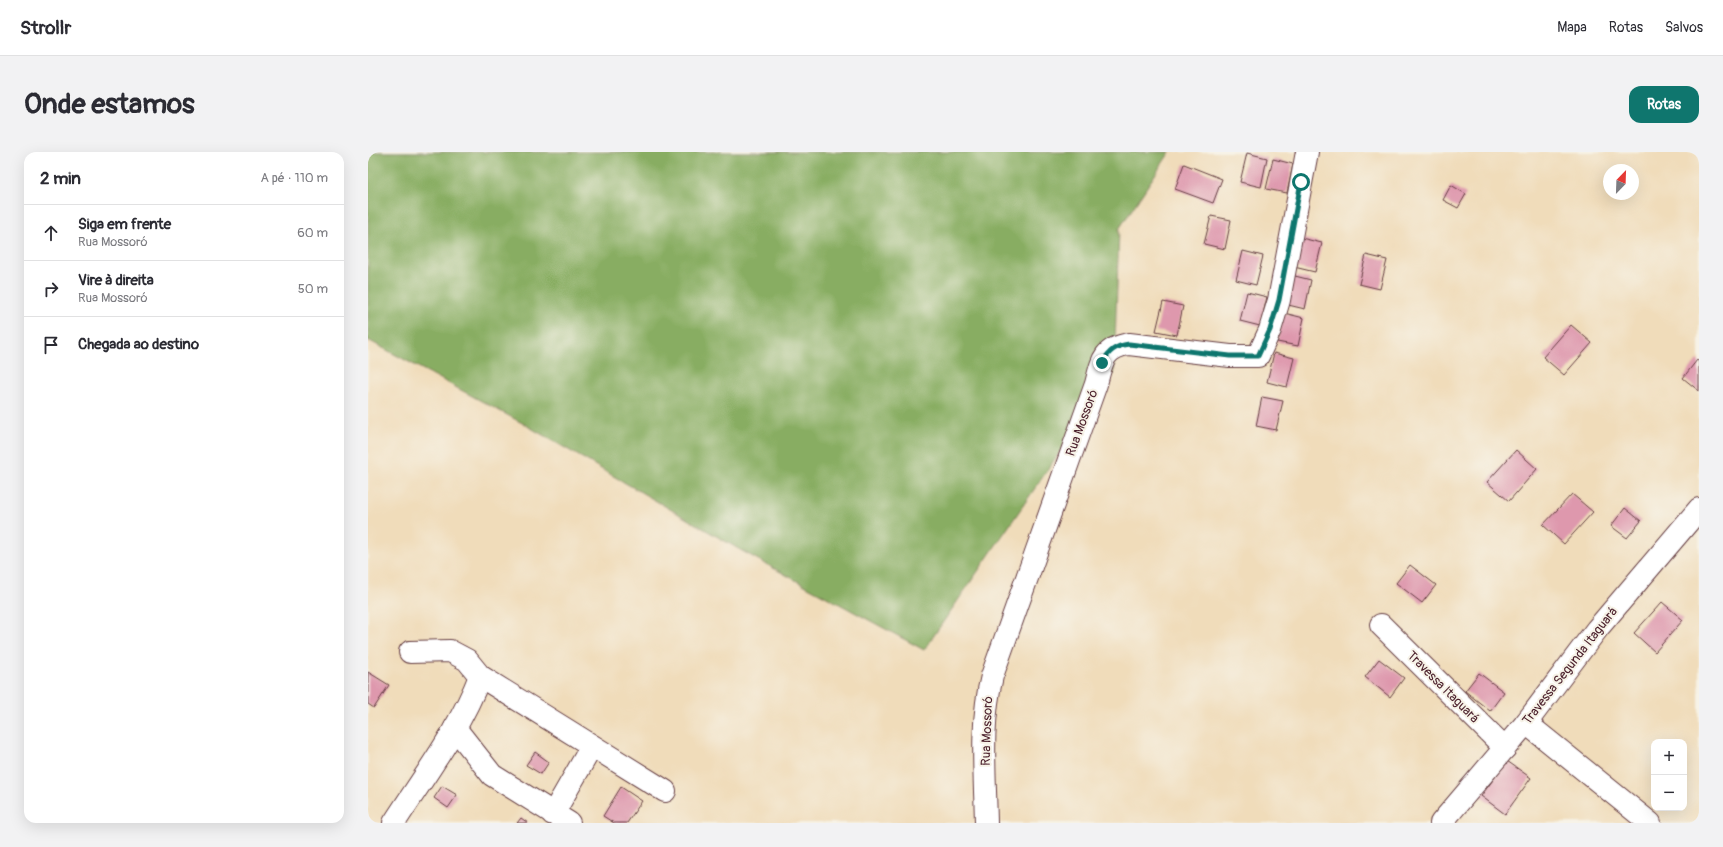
<!DOCTYPE html>
<html lang="pt">
<meta charset="utf-8">
<style>
body{margin:0;font-family:Pangolin,sans-serif;background:#f2f2f3;color:#2b2b33}
.controls{position:absolute;right:12px;bottom:12px;display:grid;overflow:hidden;border-radius:8px;box-shadow:0 4px 16px #0002}
.controls button{width:36px;height:36px;display:grid;place-items:center;padding:0;border:0;border-bottom:1px solid #e1e1e2;background:#fff;color:#2b2b33;font:20px sans-serif}
.compass{position:absolute;left:1235px;top:12px;width:36px;height:36px;border-radius:50%;background:#fff;box-shadow:0 4px 16px #0002;rotate:23deg}
.stop{position:absolute;width:12px;height:12px;margin:-9px;border:3px solid #0f766e;border-radius:50%;background:#fff}
.stop.end{background:#0f766e;border-color:#fff;box-shadow:0 1px 4px #0008}
.list{margin:0;padding:0;list-style:none}
h2{display:flex;justify-content:space-between;align-items:center;height:52px;margin:0;padding:0 16px;font-size:17px}
h2 small{font-size:13px;font-weight:400;color:#7c7c81}
.list li{display:grid;grid-template-columns:26px 1fr auto;gap:12px;align-items:center;box-sizing:border-box;height:56px;padding:0 16px;border-top:1px solid #e1e1e2}
.list b{display:block;font-size:15px;white-space:nowrap}
.list p{margin:0;font-size:13px;white-space:nowrap;color:#7c7c81}
.list em{font-size:13px;font-style:normal;color:#7c7c81}
.icon{flex:none;width:22px;height:22px;fill:none;stroke:currentColor;stroke-width:2;stroke-linecap:round;stroke-linejoin:round}
.map{position:relative;flex:none;width:1331px;height:671px;overflow:hidden;border-radius:12px}
header{display:flex;align-items:center;gap:24px;box-sizing:border-box;height:56px;padding:0 20px;background:#fff;border-bottom:1px solid #e1e1e2}
header strong{font-size:19px}
nav{display:flex;gap:22px;margin-inline-start:auto;font-size:14px}
.intro{display:flex;align-items:center;justify-content:space-between;box-sizing:border-box;height:96px;padding:0 24px}
h1{margin:0;font-size:28px}
.button{padding:10px 18px;border-radius:12px;background:#0f766e;color:#fff;font-size:14px;font-weight:700}
main{display:flex;gap:24px;padding:0 24px}
aside{flex:1;background:#fff;border-radius:12px;box-shadow:0 4px 16px #0002}
.map>svg:first-child{display:block}
.forest{fill:#88ad62;stroke:#696646}
.building{fill:#de98ad}
.lines{fill:none;stroke-linecap:round;stroke-linejoin:round}
.minor-casing{stroke:#633b40;stroke-width:24}
.minor{stroke:#fff;stroke-width:22}
.route{stroke:#0f766e;stroke-width:5}
.labels{text-anchor:middle;dominant-baseline:central;stroke-width:4;stroke-linejoin:round;paint-order:stroke}
.street-label{font-size:13px;fill:#4a1f2b;stroke:#f7f3e8}
</style>
<header>
<strong>Strollr</strong>
<nav><a>Mapa</a><a>Rotas</a><a>Salvos</a></nav>
</header>
<div class="intro"><h1>Onde estamos</h1><a class="button">Rotas</a></div>
<main>
<aside>
<h2>2 min<small>A pé · 110 m</small></h2>
<ul class="list">
<li><svg class="icon" aria-label="ahead" viewBox="0 0 24 24"><path d="M12 20V5M6 11l6-6 6 6"/></svg><div><b>Siga em frente</b><p>Rua Mossoró</p></div><em>60 m</em></li>
<li><svg class="icon" aria-label="right" viewBox="0 0 24 24"><path d="M7 20v-9h11M14 6l5 5-5 5"/></svg><div><b>Vire à direita</b><p>Rua Mossoró</p></div><em>50 m</em></li>
<li><svg class="icon" aria-label="arrive" viewBox="0 0 24 24"><path d="M6 21V4h12l-3 4 3 4H6"/></svg><div><b>Chegada ao destino</b></div></li>
</ul>
</aside>
<div class="map">
<svg width="1331" height="671" viewBox="0 0 1331 671">
<rect width="100%" height="100%" fill="#f7f3e8"/>
<filter id="ink" filterUnits="userSpaceOnUse"><feTurbulence type="fractalNoise" baseFrequency=".025" numOctaves="2"/><feDisplacementMap in="SourceGraphic" scale="8" xChannelSelector="R" yChannelSelector="G"/><feConvolveMatrix kernelMatrix="1 2 1 2 8 2 1 2 1" color-interpolation-filters="sRGB"/></filter>
<filter id="wash" filterUnits="userSpaceOnUse"><feTurbulence type="fractalNoise" baseFrequency=".012" numOctaves="4" result="noise"/><feDisplacementMap in="SourceGraphic" scale="16" xChannelSelector="R" yChannelSelector="G"/><feGaussianBlur stdDeviation="0.9" result="paint"/><feColorMatrix in="noise" values="0 0 0 0 0 0 0 0 0 0 0 0 0 0 0 0 0 1.4 0 .05"/><feComposite in="paint" operator="in"/></filter>
<g filter="url(#wash)">
<rect width="100%" height="100%" fill="#f0dcba"/>
<polygon class="forest" points="0,0 802,0 751,77 746,221 556,498 374,399 156,272 0,188"/>
<g id="blocks">
<g class="building">
<polygon points="879,1 899,6 893,35 872,30"/>
<polygon points="905,7 925,12 919,41 898,37"/>
<polygon points="816,12 854,27 845,51 807,37"/>
<polygon points="1083,33 1098,42 1090,56 1075,48"/>
<polygon points="843,64 863,68 857,97 836,92"/>
<polygon points="933,86 954,91 947,120 926,115"/>
<polygon points="875,99 895,104 888,133 868,128"/>
<polygon points="998,103 1019,108 1012,137 991,132"/>
<polygon points="923,123 943,128 937,157 916,152"/>
<polygon points="879,140 899,145 892,174 872,169"/>
<polygon points="795,150 815,154 809,183 788,179"/>
<polygon points="916,161 936,166 930,194 909,190"/>
<polygon points="1203,173 1224,191 1196,223 1175,205"/>
<polygon points="906,201 926,206 919,235 899,230"/>
<polygon points="1329,208 1331,210 1331,239 1315,226"/>
<polygon points="894,245 915,249 908,278 888,274"/>
<polygon points="1148,298 1169,317 1141,349 1119,330"/>
<polygon points="1204,342 1225,360 1196,392 1175,373"/>
<polygon points="1257,356 1273,369 1259,386 1243,374"/>
<polygon points="1042,413 1068,433 1054,451 1028,431"/>
<polygon points="1294,450 1315,468 1287,500 1266,481"/>
<polygon points="1011,507 1036,526 1022,545 997,525"/>
<polygon points="0,520 21,533 6,556 0,552"/>
<polygon points="1111,521 1136,540 1122,559 1097,539"/>
<polygon points="167,600 181,610 173,622 158,613"/>
<polygon points="1139,609 1163,626 1137,662 1113,644"/>
<polygon points="74,634 89,643 80,656 66,646"/>
<polygon points="253,635 274,649 259,671 246,671 235,664"/>
<polygon points="153,666 160,671 149,671"/>
</g>
</g>
</g>
<g filter="url(#ink)">
<use href="#blocks" fill-opacity="0" stroke="#633b40" stroke-width="1"/>
<g class="lines">
<defs>
<g id="minor">
<polyline points="1013,473 1137,596"/>
<polyline points="112,524 297,639"/>
<polyline points="1158,571 1282,671"/>
<polyline points="87,576 124,623 201,671"/>
<polyline points="185,662 224,594"/>
<path d="M26,671C56,624 92,577 112,524L99,508L82,499L42,500"/>
<path d="M618,671C617,622 612,572 624,524L728,232C734,209 735,196 761,192L862,204H890L902,178L911,148L939,0"/>
<polyline points="1073,671 1158,571 1229,477 1331,357"/>
</g>
</defs>
<use href="#minor" class="minor-casing"/>
<use href="#minor" class="minor"/>
</g>
</g>
<g class="lines" filter="url(#ink)">
<path class="route" d="M734,211C741,199 747,194 761,192L862,204H890L902,178L911,148L933,30"/>
</g>
<g class="labels">
<g class="street-label">
<text transform="translate(714 271) rotate(-70)">Rua Mossoró</text>
<text transform="translate(1202 514) rotate(-52)">Travessa Segunda Itaguará</text>
<text transform="translate(1075 535) rotate(45)">Travessa Itaguará</text>
<text transform="translate(619 579) rotate(-88)">Rua Mossoró</text>
</g>
</g>
</svg>
<div class="controls">
<button>+</button>
<button>−</button>
</div>
<svg class="compass" viewBox="-18 -18 36 36"><path d="M0-13l5 13h-10z" fill="#e53935"/><path d="M0 13l5-13h-10z" fill="#7c7c81"/></svg>
<div class="stop" style="left:933px;top:30px"></div>
<div class="stop end" style="left:734px;top:211px"></div>
</div>
</main>
